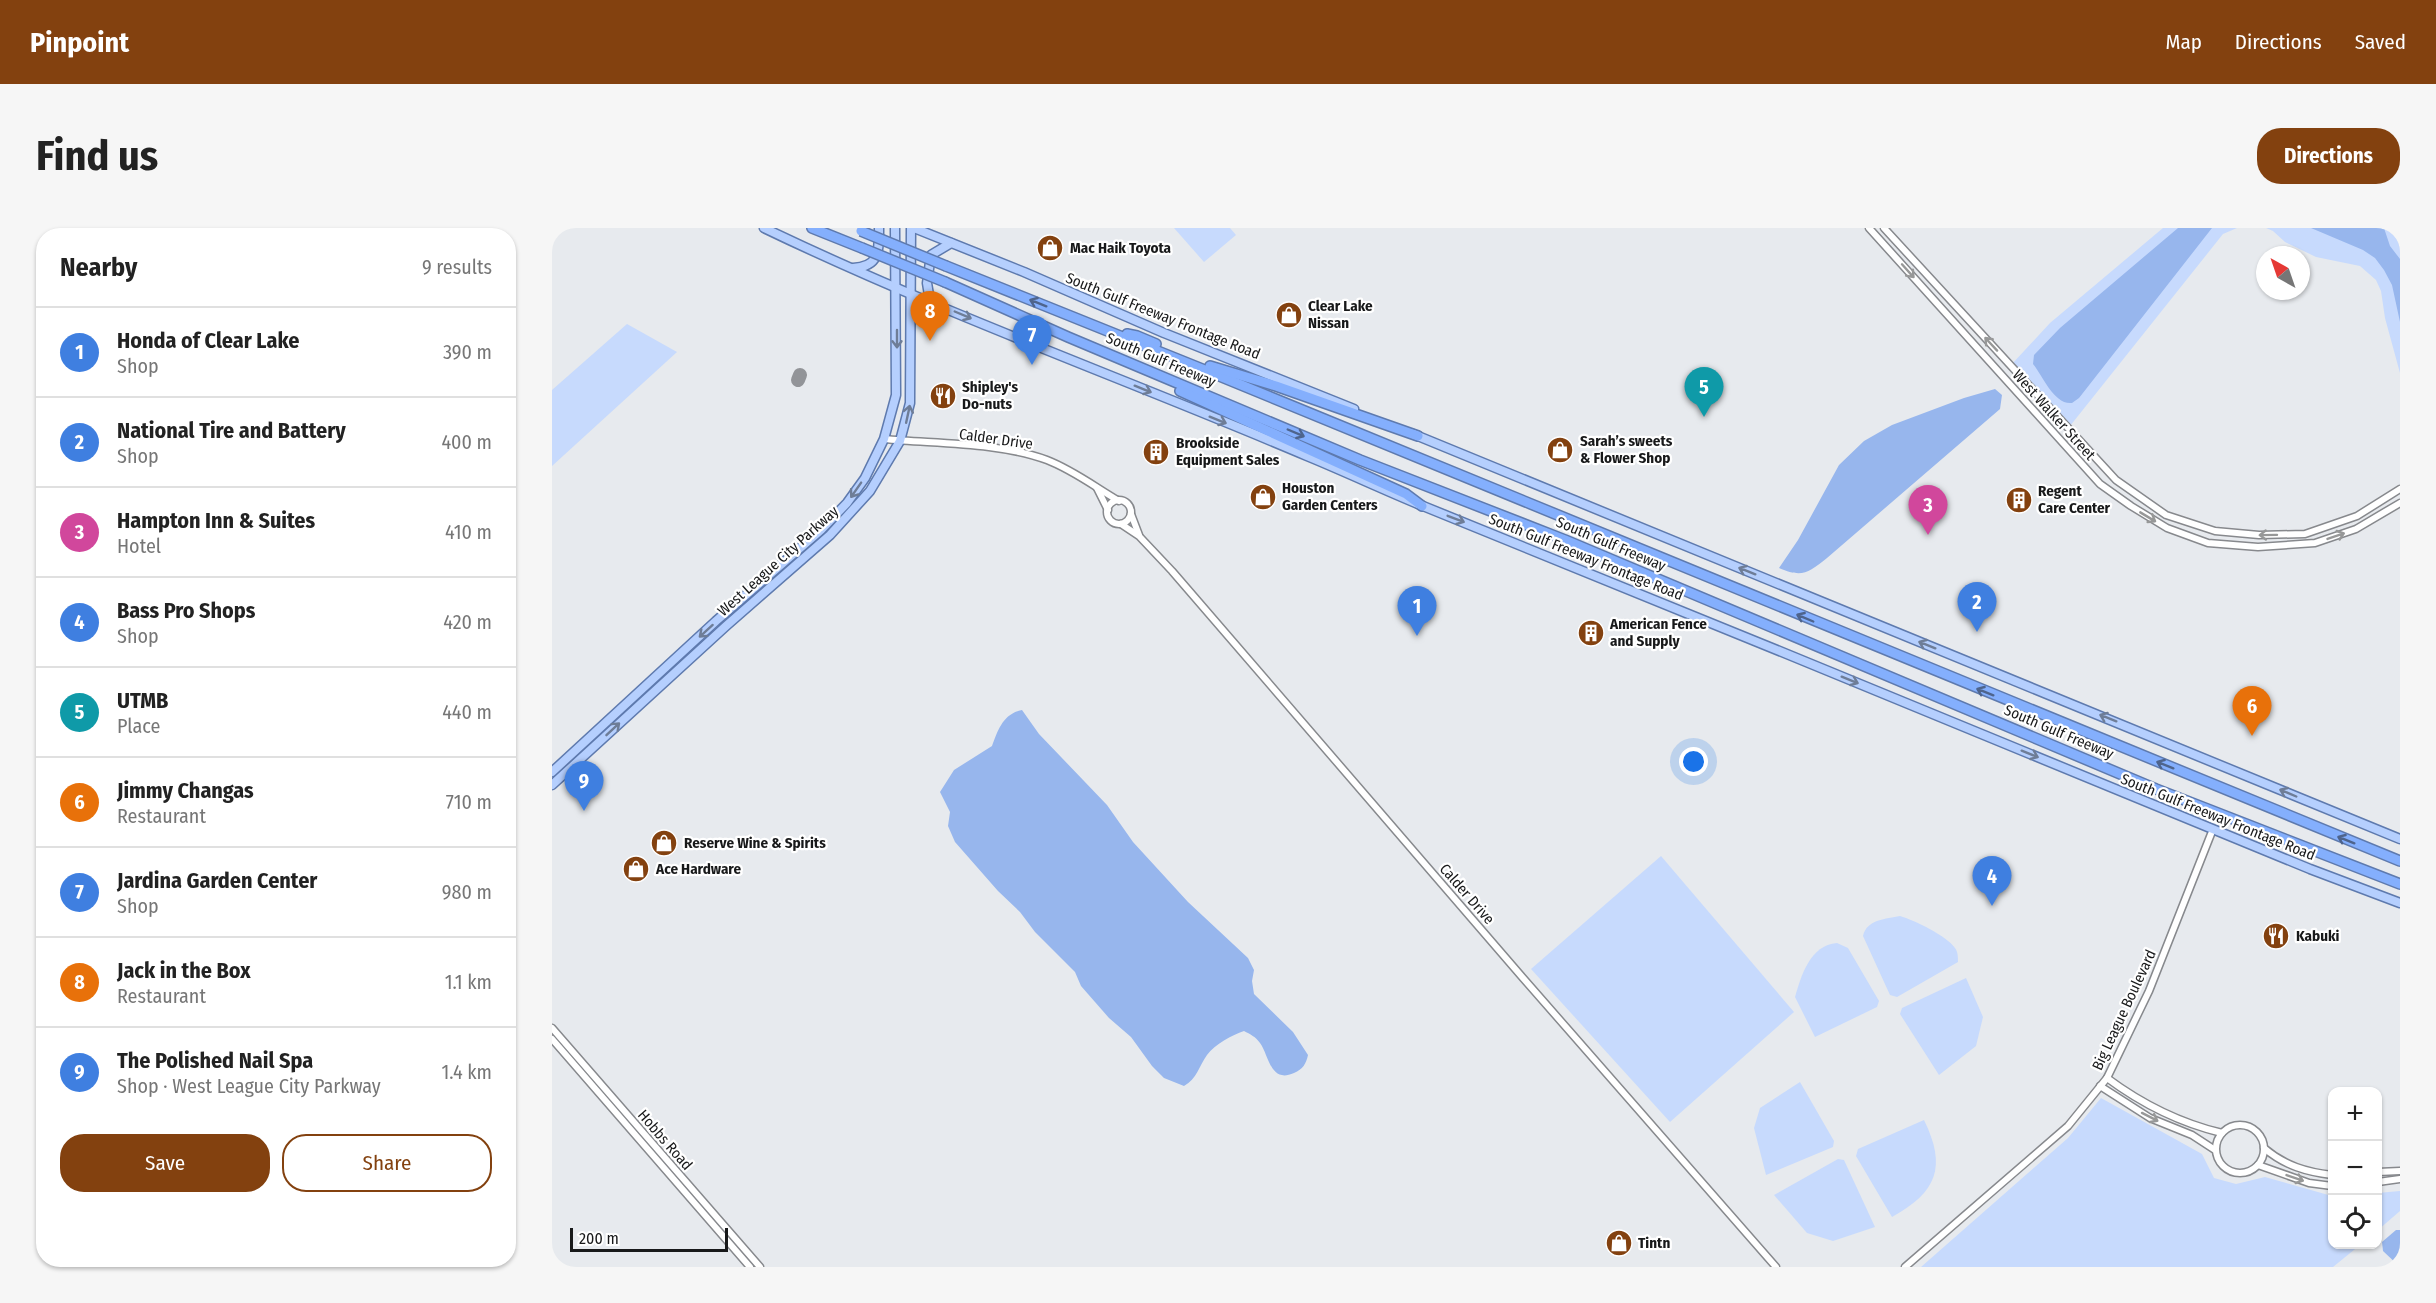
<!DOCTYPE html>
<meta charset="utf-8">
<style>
body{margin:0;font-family:"Fira Sans Condensed",sans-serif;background:#f6f6f6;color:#222}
.controls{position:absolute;right:18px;bottom:18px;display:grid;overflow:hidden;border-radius:12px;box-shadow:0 2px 4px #0004}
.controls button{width:54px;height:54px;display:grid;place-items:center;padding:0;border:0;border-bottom:2px solid #e0e0e0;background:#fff;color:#222;font:30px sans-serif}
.compass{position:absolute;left:1704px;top:18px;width:54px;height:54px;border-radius:50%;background:#fff;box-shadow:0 2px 4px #0004;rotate:320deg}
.scale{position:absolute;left:18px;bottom:15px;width:158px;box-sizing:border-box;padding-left:6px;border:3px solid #18191a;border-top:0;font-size:16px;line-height:21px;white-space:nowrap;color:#18191a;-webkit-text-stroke:4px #fff;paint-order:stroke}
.you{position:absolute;left:1142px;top:534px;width:21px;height:21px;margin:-15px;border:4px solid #fff;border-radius:50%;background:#1a73e8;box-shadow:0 0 0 9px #1a73e833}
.badge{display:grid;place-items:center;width:39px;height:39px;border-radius:50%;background:#83410f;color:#fff;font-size:20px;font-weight:700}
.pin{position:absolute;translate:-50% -50px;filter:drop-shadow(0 2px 3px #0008)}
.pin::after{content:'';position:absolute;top:32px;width:21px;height:18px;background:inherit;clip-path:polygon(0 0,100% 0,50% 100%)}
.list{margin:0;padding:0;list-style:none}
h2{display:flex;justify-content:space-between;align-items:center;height:78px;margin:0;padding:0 24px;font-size:26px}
h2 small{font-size:20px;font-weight:400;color:#767676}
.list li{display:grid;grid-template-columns:39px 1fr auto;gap:18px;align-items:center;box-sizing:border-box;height:90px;padding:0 24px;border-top:2px solid #e0e0e0}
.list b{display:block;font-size:22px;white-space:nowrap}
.list p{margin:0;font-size:20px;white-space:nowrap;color:#767676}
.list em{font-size:20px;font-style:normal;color:#767676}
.actions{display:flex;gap:12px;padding:18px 24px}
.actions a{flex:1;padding:14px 0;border:2px solid #83410f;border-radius:24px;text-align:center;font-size:21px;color:#83410f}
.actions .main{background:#83410f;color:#fff}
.icon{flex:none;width:33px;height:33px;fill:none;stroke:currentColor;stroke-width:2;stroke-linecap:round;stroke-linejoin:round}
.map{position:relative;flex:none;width:1848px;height:1039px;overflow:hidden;border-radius:24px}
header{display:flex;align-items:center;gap:36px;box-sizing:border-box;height:84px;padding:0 30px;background:#83410f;color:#fff}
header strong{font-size:28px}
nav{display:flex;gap:33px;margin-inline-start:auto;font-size:21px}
.intro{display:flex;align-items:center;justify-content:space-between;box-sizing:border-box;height:144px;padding:0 36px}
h1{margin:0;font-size:42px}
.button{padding:15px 27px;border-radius:24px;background:#83410f;color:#fff;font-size:21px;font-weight:700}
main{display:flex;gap:36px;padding:0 36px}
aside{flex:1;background:#fff;border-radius:24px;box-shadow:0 2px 4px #0004}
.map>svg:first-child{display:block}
.green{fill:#c7dafd}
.water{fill:#97b6ed}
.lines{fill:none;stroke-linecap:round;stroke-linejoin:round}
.taxiway{stroke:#929498;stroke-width:14}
.minor-casing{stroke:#87898d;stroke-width:9}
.major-casing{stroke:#5e7aae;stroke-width:11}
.highway-casing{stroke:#5e7aae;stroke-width:12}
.minor{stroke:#fff;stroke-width:6}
.major{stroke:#b5cffe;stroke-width:8}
.highway{stroke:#84affd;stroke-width:9}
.highway-bridge-casing{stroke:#5e7aae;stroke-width:12;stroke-linecap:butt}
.highway-bridge{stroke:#84affd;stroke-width:9}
.oneway{stroke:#979898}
.oneway2{stroke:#4e648c}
.oneway3{stroke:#6e7d97}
.labels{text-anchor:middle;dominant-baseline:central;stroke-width:4.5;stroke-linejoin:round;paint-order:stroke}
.poi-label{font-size:15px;font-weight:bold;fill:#18191a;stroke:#fff;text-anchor:start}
.street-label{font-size:15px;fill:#18191a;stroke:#fff}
</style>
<header>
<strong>Pinpoint</strong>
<nav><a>Map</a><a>Directions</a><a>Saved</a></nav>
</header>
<div class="intro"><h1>Find us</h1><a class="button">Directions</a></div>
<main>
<aside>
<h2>Nearby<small>9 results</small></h2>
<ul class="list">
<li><span class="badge" style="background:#3f7fe0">1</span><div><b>Honda of Clear Lake</b><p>Shop</p></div><em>390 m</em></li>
<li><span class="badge" style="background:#3f7fe0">2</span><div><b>National Tire and Battery</b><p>Shop</p></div><em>400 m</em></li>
<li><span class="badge" style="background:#d1479c">3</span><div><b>Hampton Inn &amp; Suites</b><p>Hotel</p></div><em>410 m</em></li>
<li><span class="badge" style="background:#3f7fe0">4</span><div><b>Bass Pro Shops</b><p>Shop</p></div><em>420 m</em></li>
<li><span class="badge" style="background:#0f9aa8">5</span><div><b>UTMB</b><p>Place</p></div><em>440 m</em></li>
<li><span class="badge" style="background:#e8710a">6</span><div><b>Jimmy Changas</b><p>Restaurant</p></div><em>710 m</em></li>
<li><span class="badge" style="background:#3f7fe0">7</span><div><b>Jardina Garden Center</b><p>Shop</p></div><em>980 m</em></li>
<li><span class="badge" style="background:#e8710a">8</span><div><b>Jack in the Box</b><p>Restaurant</p></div><em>1.1 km</em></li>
<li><span class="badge" style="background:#3f7fe0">9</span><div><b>The Polished Nail Spa</b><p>Shop · West League City Parkway</p></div><em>1.4 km</em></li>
</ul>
<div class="actions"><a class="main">Save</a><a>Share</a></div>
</aside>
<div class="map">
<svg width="1848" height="1039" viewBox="0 0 1848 1039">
<rect width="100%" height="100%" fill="#e7eaee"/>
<g class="green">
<polygon points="622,0 678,0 684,7 652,34"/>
<polygon points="1611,0 1685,0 1671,6 1518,198 1460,136 1498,95"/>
<polygon points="1714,0 1848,0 1848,145 1833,90 1829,63 1824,52 1808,38 1764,29 1733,14 1721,3"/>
<polygon points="75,96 125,124 0,238 0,162"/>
<polygon points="1109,628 1242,784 1118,894 979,741"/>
<path d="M1348,688C1362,692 1395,708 1403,720C1406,724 1406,729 1406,734L1345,769L1338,767L1311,708C1315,691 1334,691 1348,688Z"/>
<path d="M1285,715L1296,720L1327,773L1325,779L1263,809L1243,769C1249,748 1258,717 1285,715Z"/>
<polygon points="1414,750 1431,789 1424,818 1387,847 1348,786 1350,780"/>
<polygon points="1248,854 1282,913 1281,919 1214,947 1202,900 1208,880"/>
<polygon points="1549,870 1650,926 1662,950 1684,956 1713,949 1780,968 1780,1016 1808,1017 1781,1039 1369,1039 1516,910"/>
<path d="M1372,892C1395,939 1385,964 1340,989L1304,928L1306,921Z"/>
<polygon points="1286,931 1292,932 1323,999 1281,1013 1255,1005 1222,967"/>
<polygon points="1848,963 1848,983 1826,1002 1826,965"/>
</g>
<g class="water">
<path d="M1626,0H1660L1527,170L1520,175C1502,177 1491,148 1481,136L1482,127L1508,100Z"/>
<polygon points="1759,0 1832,0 1838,18 1848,31 1848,94 1840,57 1832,42 1823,30 1811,22"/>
<path d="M1443,161L1450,167L1448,181L1275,330C1256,345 1250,350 1227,340L1246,312L1287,237L1312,213L1340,197L1412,170Z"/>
<path d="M470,482L487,506L555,577L581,614L636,674L696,730L702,742L700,753L702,766L741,804L756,827C754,836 751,841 742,845C718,856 717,827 708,815C704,809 698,806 692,803C680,807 663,816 655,827C647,838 645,851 632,858L612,850L600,838L579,809L557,790L529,758L523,744L483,704L468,684L446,663L403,614L396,598L398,584L388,564L402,542L440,518C446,502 451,486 470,482Z"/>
<polygon points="1844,1002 1848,1002 1848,1039 1831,1023 1830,1014"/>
</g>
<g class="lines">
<polyline class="taxiway" points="246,152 248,147"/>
<defs>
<g id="minor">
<polyline points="1317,0 1548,256 1579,278 1615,300 1656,315 1706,319 1763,315 1804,301 1848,275"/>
<polyline points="1332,0 1564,252 1614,287 1663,303 1707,307 1753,306 1805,288 1848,261"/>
<path d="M332,211C384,216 446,214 495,232C521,242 543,259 567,273"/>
<polyline points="545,260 556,282"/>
<circle cx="567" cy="284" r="12"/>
<polyline points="579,286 587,307"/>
<polyline points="569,296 587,308 620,343 971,750 1224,1039"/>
<polyline points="0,800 208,1039"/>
<polyline points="0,811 198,1039"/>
<path d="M1555,850C1590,876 1628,895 1670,905"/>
<polyline points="1548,858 1598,890 1640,907 1663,922"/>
<circle cx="1688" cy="921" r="24"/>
<path d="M1712,920C1733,938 1755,944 1780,947"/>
<polyline points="1706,937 1757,955 1780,958"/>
<polyline points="1826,944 1848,943"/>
<polyline points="1826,954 1848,951"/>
<polyline points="1353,1039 1516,898 1555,850 1597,763 1661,601"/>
</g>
<g id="major">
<path d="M212,0C389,85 574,151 755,228C794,244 832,262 871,278C1167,398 1463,519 1758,641L1848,675"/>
<polyline points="362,0 472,44 612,105 802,181"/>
<path d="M301,40C328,39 327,22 327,0"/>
<polyline points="378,73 375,55 379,27 399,15"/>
<polyline points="861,206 1848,611"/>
<polyline points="0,544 164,393 269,302 295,275 313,250 332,211 344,167 343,0"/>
<polyline points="0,557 174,398 278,307 318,263 348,213 358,175 359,0"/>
</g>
<g id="highway">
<polyline points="260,0 310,20"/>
<polyline points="394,38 665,147 1848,633"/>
<polyline points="393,54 516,109 808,232 1013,312 1604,561 1848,656"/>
<polyline points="575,106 585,108 604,116"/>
<polyline points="658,138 724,158 866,208"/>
<polyline points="628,163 854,266 870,278"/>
</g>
</defs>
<use href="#minor" class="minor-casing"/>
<use href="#major" class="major-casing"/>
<use href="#highway" class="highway-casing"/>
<use href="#minor" class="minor"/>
<use href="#major" class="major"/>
<use href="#highway" class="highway"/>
<defs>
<g id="highway-bridge">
<polyline points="309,3 394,38"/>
<polyline points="310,20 393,54"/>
</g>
</defs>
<use href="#highway-bridge" class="highway-bridge-casing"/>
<use href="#highway-bridge" class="highway-bridge"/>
</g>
<defs><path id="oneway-shaft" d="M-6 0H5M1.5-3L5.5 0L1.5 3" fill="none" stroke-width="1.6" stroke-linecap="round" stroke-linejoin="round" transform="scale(1.5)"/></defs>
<g class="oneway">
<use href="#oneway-shaft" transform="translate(1356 43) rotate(48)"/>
<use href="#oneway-shaft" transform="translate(1439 116) rotate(-133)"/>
<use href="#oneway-shaft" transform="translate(1596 289) rotate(31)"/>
<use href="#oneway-shaft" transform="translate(1716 307) rotate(179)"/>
<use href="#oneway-shaft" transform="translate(1784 308) rotate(-19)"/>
<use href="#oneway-shaft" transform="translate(1598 889) rotate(27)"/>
<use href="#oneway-shaft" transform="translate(1743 950) rotate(19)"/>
</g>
<g class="oneway2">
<use href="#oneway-shaft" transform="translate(486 75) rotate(-158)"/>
<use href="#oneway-shaft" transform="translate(744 205) rotate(23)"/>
<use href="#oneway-shaft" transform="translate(1253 390) rotate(-157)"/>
<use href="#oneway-shaft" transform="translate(1433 464) rotate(-158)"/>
<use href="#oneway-shaft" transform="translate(1613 537) rotate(-158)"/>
<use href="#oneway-shaft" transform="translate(1794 612) rotate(-158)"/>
</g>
<g class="oneway3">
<use href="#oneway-shaft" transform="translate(411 87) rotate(23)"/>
<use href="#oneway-shaft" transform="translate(345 111) rotate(90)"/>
<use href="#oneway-shaft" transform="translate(591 161) rotate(22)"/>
<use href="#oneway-shaft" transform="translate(356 186) rotate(-78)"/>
<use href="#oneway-shaft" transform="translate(666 192) rotate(22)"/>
<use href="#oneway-shaft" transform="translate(304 262) rotate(125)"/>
<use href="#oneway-shaft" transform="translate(904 291) rotate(21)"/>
<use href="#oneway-shaft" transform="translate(1195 343) rotate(-158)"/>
<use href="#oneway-shaft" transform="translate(154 403) rotate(138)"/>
<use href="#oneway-shaft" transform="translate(1375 417) rotate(-158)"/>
<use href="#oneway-shaft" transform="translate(1298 452) rotate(22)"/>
<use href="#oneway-shaft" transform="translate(1556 490) rotate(-158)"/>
<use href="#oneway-shaft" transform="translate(61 501) rotate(-43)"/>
<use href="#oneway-shaft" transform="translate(1478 526) rotate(22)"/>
<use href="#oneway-shaft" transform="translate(1736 565) rotate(-157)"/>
</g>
<defs>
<symbol id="shop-disc" viewBox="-11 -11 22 22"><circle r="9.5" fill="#83410f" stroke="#fff"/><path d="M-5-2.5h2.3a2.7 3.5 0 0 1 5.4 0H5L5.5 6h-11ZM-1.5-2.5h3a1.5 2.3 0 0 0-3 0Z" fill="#fff"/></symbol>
<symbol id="restaurant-disc" viewBox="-11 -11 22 22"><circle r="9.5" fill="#83410f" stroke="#fff"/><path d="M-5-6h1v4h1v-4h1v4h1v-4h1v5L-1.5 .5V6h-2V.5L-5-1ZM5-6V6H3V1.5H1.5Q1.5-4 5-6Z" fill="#fff"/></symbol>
<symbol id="building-disc" viewBox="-11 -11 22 22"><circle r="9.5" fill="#83410f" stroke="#fff"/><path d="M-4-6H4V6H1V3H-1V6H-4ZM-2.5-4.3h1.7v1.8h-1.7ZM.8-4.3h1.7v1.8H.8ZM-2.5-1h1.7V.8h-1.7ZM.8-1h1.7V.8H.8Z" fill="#fff"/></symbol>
</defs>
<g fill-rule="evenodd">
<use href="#shop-disc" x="483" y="5" width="30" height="30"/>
<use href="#shop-disc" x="722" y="72" width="30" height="30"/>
<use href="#restaurant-disc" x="376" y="153" width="30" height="30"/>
<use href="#shop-disc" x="993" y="207" width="30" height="30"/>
<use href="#building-disc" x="589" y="209" width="30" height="30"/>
<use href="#shop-disc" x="696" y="254" width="30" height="30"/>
<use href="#building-disc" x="1452" y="257" width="30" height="30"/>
<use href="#building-disc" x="1024" y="390" width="30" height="30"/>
<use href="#shop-disc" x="97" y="600" width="30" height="30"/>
<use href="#shop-disc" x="69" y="626" width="30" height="30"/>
<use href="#restaurant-disc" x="1709" y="693" width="30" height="30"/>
<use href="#shop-disc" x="1052" y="1000" width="30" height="30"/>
</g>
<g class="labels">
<g class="poi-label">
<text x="518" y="20">Mac Haik Toyota</text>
<text x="756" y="78">Clear Lake<tspan x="756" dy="17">Nissan</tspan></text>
<text x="410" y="159">Shipley's<tspan x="410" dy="17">Do-nuts</tspan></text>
<text x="1028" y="213">Sarah’s sweets<tspan x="1028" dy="17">&amp; Flower Shop</tspan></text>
<text x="624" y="215">Brookside<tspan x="624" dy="17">Equipment Sales</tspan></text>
<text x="730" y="260">Houston<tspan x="730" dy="17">Garden Centers</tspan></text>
<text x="1486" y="263">Regent<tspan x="1486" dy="17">Care Center</tspan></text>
<text x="1058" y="396">American Fence<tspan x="1058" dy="17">and Supply</tspan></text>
<text x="132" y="615">Reserve Wine &amp; Spirits</text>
<text x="104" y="641">Ace Hardware</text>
<text x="1744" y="708">Kabuki</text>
<text x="1086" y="1015">Tintn</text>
</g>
<g class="street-label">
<text transform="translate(611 88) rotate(22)">South Gulf Freeway Frontage Road</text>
<text transform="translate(609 132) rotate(23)">South Gulf Freeway</text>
<text transform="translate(1502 187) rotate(48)">West Walker Street</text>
<text transform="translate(444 211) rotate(8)">Calder Drive</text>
<text transform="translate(1059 316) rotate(23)">South Gulf Freeway</text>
<text transform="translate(1034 329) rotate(22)">South Gulf Freeway Frontage Road</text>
<text transform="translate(226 333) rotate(-42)">West League City Parkway</text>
<text transform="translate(1507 504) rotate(23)">South Gulf Freeway</text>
<text transform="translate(1666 589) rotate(22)">South Gulf Freeway Frontage Road</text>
<text transform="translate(915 666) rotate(49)">Calder Drive</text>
<text transform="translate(1572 782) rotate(-65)">Big League Boulevard</text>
<text transform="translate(113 912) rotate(49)">Hobbs Road</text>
</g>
</g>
</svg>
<div class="controls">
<button>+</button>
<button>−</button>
<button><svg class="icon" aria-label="locate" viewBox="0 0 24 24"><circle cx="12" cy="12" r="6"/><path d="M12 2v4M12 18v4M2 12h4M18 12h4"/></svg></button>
</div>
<svg class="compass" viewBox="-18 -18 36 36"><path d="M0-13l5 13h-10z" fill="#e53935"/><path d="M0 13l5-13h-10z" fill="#767676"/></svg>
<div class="scale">200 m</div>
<div class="you"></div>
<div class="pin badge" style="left:865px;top:408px;background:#3f7fe0">1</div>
<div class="pin badge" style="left:1425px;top:404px;background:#3f7fe0">2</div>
<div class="pin badge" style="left:1376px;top:307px;background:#d1479c">3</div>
<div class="pin badge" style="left:1440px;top:678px;background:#3f7fe0">4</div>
<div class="pin badge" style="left:1152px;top:189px;background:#0f9aa8">5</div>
<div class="pin badge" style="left:1700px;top:508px;background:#e8710a">6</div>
<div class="pin badge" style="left:480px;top:137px;background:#3f7fe0">7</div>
<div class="pin badge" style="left:378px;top:113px;background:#e8710a">8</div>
<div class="pin badge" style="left:32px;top:583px;background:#3f7fe0">9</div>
</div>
</main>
